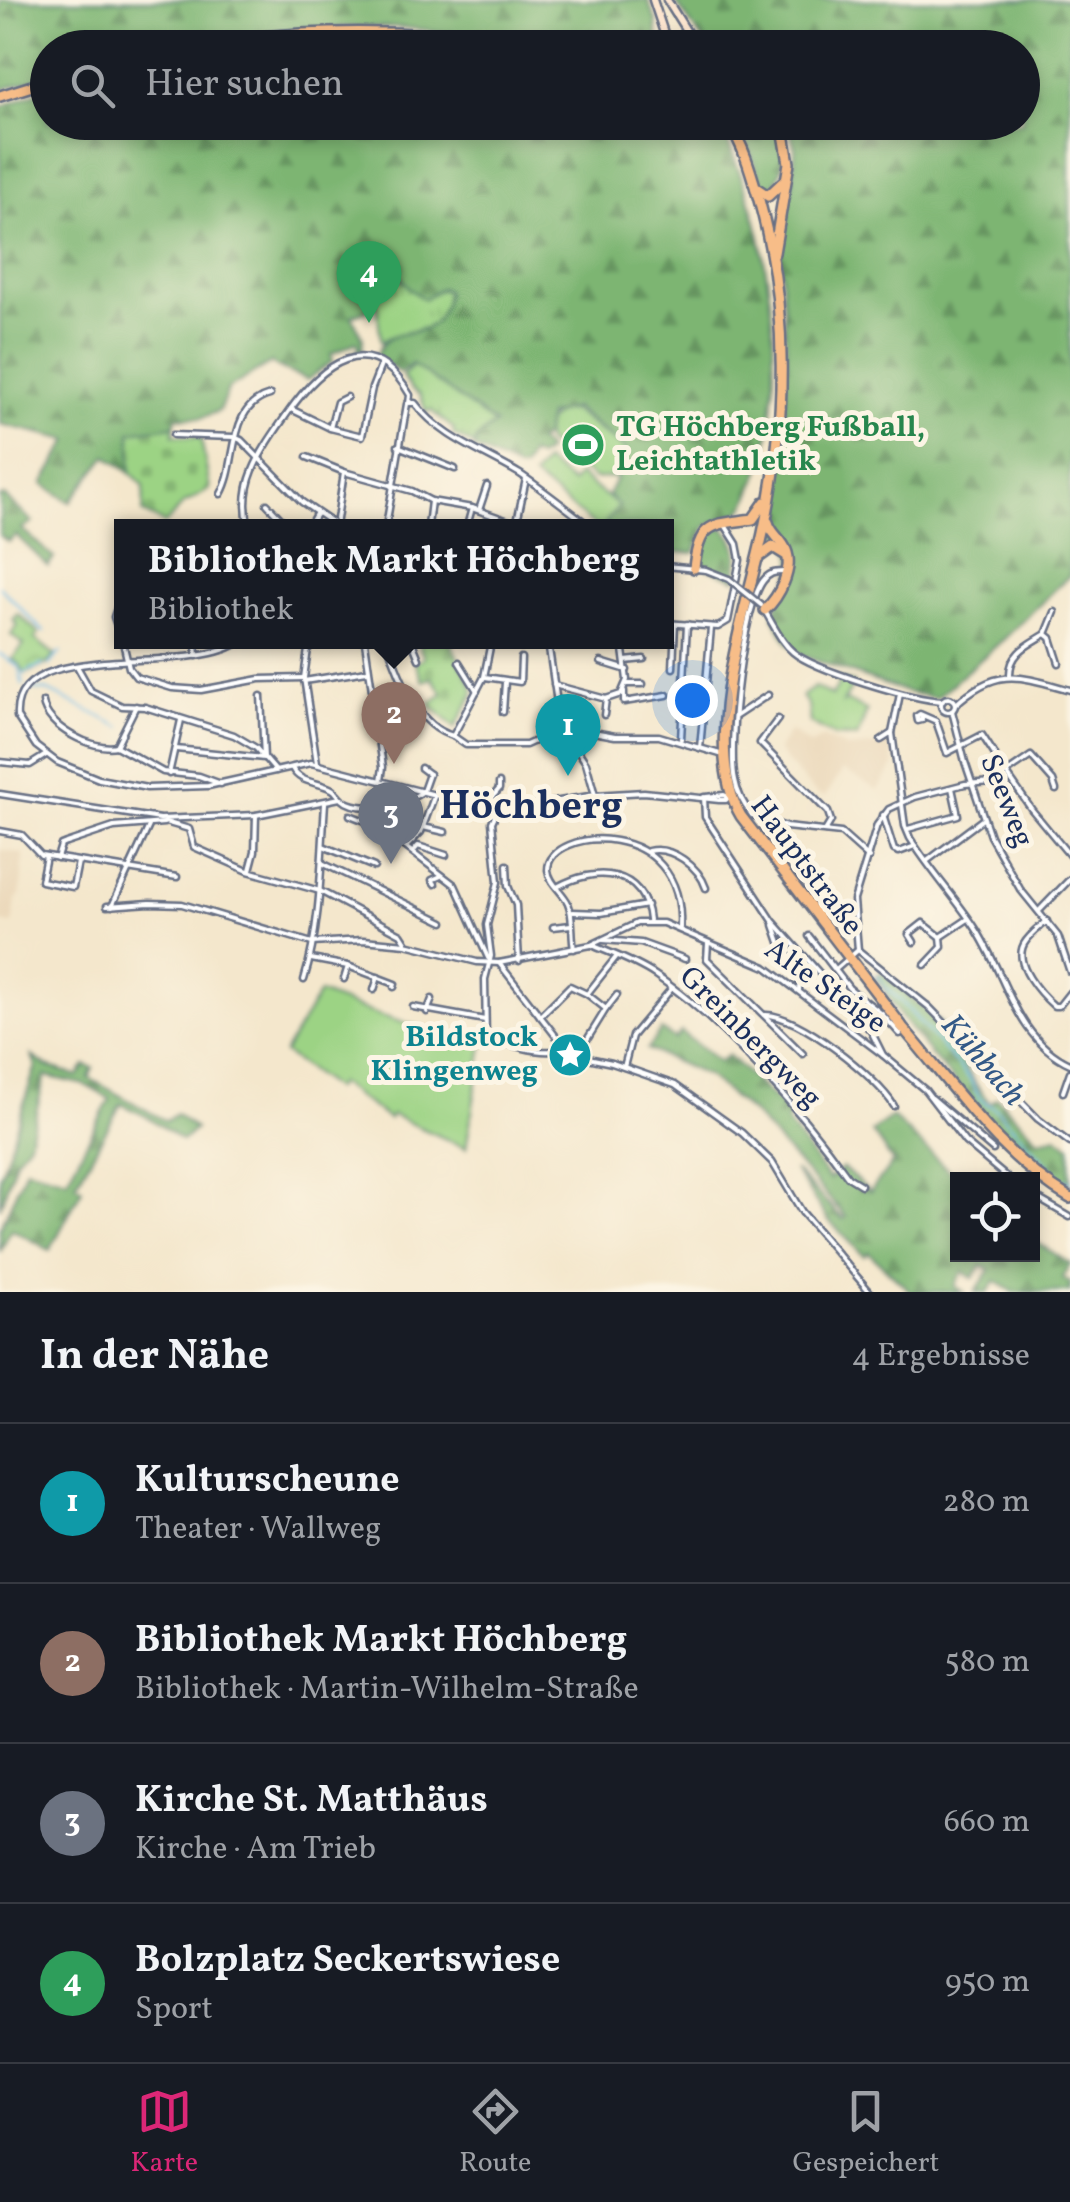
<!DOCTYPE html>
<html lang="de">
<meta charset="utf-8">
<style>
body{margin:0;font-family:Vollkorn,serif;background:#20242c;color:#f1f3f6}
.controls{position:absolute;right:30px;bottom:30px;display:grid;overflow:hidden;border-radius:0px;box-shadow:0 5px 15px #0003}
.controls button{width:90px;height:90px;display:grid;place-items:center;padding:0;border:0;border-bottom:2px solid #363941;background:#171b24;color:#f1f3f6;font:50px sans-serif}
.you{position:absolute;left:692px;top:700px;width:35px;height:35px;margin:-25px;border:8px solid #fff;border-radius:50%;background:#1a73e8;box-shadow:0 0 0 15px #1a73e833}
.badge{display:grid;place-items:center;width:65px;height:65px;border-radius:50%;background:#db2777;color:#fff;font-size:32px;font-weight:700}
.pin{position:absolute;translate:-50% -82px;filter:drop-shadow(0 2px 5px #0008)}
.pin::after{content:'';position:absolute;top:52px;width:35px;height:30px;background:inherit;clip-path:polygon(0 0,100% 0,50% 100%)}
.popup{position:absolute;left:114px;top:519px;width:560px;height:130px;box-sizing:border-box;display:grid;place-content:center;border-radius:0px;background:#171b24;filter:drop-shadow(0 2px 8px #0005);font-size:32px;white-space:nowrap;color:#9ea1a6}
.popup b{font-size:38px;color:#f1f3f6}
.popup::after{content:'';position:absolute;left:50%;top:100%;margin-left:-20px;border:20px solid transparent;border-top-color:#171b24}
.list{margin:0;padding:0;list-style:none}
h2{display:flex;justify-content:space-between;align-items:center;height:130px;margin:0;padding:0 40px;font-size:42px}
h2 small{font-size:32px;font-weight:400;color:#9ea1a6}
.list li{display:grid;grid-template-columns:65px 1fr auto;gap:30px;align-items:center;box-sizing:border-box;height:160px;padding:0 40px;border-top:2px solid #363941}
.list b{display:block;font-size:38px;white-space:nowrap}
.list p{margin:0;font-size:32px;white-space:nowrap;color:#9ea1a6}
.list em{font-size:32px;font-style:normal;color:#9ea1a6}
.icon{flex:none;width:55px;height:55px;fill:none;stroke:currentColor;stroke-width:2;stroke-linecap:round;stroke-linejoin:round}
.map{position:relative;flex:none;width:1070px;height:1292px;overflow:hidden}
.search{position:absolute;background:#171b24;box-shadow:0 5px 15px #0003;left:30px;right:30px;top:30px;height:110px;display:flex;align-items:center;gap:25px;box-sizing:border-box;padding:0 35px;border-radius:55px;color:#9ea1a6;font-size:38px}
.sheet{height:770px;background:#171b24}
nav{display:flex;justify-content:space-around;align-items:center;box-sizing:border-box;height:140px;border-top:2px solid #363941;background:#171b24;font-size:28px;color:#9ea1a6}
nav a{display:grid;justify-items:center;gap:5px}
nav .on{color:#db2777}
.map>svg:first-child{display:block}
.built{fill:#ebd8ba}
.grass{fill:url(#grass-tufts);stroke:#5c8171;stroke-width:2.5}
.forest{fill:url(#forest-firs);stroke:#4c7268;stroke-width:2.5}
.cemetery{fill:url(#cemetery-stones);stroke:#5c8171;stroke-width:2.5}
.park{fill:url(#park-crowns);stroke:#5c8171;stroke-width:2.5}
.garden{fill:#9cd384;stroke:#5c8171;stroke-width:2.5}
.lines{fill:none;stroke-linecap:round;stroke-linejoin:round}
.stream{stroke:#6cbbe7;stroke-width:2.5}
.street-casing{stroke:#676f84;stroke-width:9}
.secondary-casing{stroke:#676f84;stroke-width:11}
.primary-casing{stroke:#676f84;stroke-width:14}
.street{stroke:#fff;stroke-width:4}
.secondary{stroke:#fce5cf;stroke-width:6}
.primary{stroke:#f7bd88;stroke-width:9}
.street-bridge-casing{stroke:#676f84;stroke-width:9;stroke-linecap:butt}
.street-bridge{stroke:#fff;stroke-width:4}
.labels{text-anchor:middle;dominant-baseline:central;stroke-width:10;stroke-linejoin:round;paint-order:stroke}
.leisure-label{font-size:30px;font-weight:bold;fill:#27864d;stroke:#fcf5e5;text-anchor:start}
.street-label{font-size:30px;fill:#1b2f5e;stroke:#fcf5e5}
.culture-label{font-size:30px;font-weight:bold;fill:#0d838f;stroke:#fcf5e5;text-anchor:end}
.water-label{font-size:32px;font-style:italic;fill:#335987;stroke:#fcf5e5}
.district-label{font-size:40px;font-weight:bold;fill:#1b2f5e;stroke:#fcf5e5}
</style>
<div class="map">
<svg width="1070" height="1292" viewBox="0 0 1070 1292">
<defs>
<pattern id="grass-tufts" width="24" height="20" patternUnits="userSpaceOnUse" patternTransform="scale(2.5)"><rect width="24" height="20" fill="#9cd384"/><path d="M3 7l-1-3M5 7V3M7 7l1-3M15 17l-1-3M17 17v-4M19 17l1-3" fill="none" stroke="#86b574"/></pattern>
<pattern id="forest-firs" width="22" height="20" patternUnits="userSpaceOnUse" patternTransform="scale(2.5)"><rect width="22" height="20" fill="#7db572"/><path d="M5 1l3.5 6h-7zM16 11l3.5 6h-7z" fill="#669461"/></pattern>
<pattern id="cemetery-stones" width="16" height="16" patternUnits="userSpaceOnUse" patternTransform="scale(2.5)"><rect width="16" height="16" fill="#9cd384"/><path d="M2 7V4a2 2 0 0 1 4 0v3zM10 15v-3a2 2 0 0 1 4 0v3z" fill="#86b574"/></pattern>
<pattern id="park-crowns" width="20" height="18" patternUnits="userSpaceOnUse" patternTransform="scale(2.5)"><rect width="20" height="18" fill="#9cd384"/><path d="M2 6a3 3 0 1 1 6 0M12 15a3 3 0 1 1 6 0" fill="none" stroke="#86b574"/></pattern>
</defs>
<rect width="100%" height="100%" fill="#fcf5e5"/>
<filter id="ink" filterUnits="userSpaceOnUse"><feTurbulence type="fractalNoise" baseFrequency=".01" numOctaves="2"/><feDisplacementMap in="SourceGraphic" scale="20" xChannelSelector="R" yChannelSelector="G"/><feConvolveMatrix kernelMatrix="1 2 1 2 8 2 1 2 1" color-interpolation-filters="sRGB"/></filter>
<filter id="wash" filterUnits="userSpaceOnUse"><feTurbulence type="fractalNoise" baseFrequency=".0048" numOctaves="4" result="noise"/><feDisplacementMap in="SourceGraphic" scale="40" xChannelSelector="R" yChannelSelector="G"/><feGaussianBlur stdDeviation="2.25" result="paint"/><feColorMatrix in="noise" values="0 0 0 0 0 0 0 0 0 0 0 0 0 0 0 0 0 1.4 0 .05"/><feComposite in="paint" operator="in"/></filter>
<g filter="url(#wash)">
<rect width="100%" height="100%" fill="#f4e7cc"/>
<g class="built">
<polygon points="790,730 810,745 823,737 847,748 890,744 894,766 878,790 843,770 825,797 816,793 786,762 778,750"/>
<polygon points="0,850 24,854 20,896 16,899 13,924 0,922"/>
</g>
<g class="grass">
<path d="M383,258L393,266L399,280L447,291C440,345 411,321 381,342L372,264Z"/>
<polygon points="414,365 496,425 473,445 453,434 454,429 430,410 426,412 420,395 411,389 402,376"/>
</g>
<g class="forest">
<polygon points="0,0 648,0 656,21 658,45 586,47 397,27 344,27 211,38 163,47 48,48 47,76 0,90"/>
<path d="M674,0H1070V575L1003,640L936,698L906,692L800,655L788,643L773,616C779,595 802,568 788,545C782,535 774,530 773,517L784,438L787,362L779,233L793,182L795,149L788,123L1022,122V48L707,47Z"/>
<path d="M47,88L48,122L720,123C736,163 754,204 762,247C776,319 783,424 752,491C749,498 746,507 741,511C731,518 716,521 706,527L694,553L675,552L667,559L666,526H603L618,506L608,495L625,460L624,448L574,408L548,416L544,437L538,441L547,451L538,458L530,454L523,469H517L474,448L475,440L495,424L412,364L400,373L376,357C392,312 438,356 447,291L441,288L424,299C404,289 400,270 383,258L372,264L377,306L352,316L363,338L362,353L348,355L360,350L357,342L331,354L333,361L307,380C294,373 283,372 271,363L229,388L219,411L201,418L176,417L174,426L132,432L131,473L107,456L70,502L43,484L69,440L0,424V107Z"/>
<path d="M739,123H777C786,147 788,171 769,190L763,188Z"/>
<polygon points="4,496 33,522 22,529 54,558 48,566 16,535 9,542 0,536 0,497"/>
<path d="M722,527C740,540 739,558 736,579L704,566L699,560C700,543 706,533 722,527Z"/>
<path d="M882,972L952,1033L948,1038C962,1059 973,1085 990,1103L997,1098L1039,1140L1057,1136L1070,1146V1185C1011,1148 948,1078 905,1022C894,1008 886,992 875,977Z"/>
<polygon points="661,1030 675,1039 681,1032 719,1062 728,1055 791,1115 786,1121 829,1179 843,1168 870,1192 893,1162 872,1132 892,1117 958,1179 958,1254 1032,1254 1033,1240 1070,1264 1063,1278 1070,1282 1070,1292 1014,1292 995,1281 988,1292 975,1292 990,1270 982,1265 973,1278 963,1272 955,1286 964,1292 911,1292 868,1252 864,1256 829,1221 794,1170 843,1219 846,1217 754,1115 707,1076 647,1049"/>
<polygon points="32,1056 47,1066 78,1076 85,1065 93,1068 89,1078 166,1121 176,1114 195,1129 182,1141 151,1119 121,1104 76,1184 82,1189 50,1250 11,1229 0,1252 0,1229 26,1168 67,1179 110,1099 85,1085 45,1076 29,1142 16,1159 0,1208 0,1178 36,1066"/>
</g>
<g class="cemetery">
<polygon points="174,426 174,435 201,438 210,489 184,504 165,524 143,513 144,486 131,473 131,432"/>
<polygon points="418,642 450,642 473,687 473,695 455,728 430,704 443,693 432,678 423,681 415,663 424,658"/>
</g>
<polygon class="park" points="18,614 39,633 35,639 55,655 47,664 25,674 20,665 12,659 24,645 11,635 18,625 13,620"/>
<g class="garden">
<path d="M572,410L626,450L617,477L594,479L547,443C541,422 552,412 572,410Z"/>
<polygon points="545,462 572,483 578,475 619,506 603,526 595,526 533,477"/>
<polygon points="833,676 854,683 843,703 848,701 867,711 857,737 835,736 810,723 808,705 802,696 815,687 832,696 840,682 832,678"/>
<path d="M319,993C377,1016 422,1031 484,1040L466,1148L392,1115L389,1119L338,1083L335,1089L284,1053Z"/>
</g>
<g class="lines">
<g class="stream">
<polyline points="0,587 44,632"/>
<polyline points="0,654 19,667 23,685"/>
<polyline points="49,665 61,652"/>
<polyline points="31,670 43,665"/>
<polyline points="24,674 29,671"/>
<polyline points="29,689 48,691 121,727"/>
<polyline points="874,976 880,978 885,987 901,1001 970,1079 980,1099 996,1109 1057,1175"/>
<polyline points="1065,1180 1070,1183"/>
</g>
</g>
</g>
<g filter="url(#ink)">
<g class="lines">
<defs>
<g id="street">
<polyline points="291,409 330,428 362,436 372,388 381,365"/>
<polyline points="330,428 337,402 347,397"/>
<polyline points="173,435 234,437 241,440 302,502 337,526"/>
<polyline points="398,446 455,469"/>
<polyline points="307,457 344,472 412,491 431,501 472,508 517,524"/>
<path d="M221,494C239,463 226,407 270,395"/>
<polyline points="267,504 288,526"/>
<polyline points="479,510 487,486"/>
<path d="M249,526C237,482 263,449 287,414C321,365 369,325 410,395L409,403H415C441,438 484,452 520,474C544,490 567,509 590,526"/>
<polyline points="309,526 316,514"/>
<polyline points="336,526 344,472"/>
<polyline points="386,526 407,404"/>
<polyline points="428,526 431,501"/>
<polyline points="467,526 472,508"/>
<polyline points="516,526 526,479"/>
<polyline points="666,566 706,570 729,579"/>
<path d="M783,572C774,572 769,573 763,581C743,607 727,747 735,780C737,792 744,805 752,815L786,827L841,833L869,858"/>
<polyline points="121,596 114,617 121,638"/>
<path d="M766,613C774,626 781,642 793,652C814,670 914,700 943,701"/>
<polyline points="666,623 718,627 728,621 740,560 737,544 725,525"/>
<polyline points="1046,634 1055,612"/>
<polyline points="123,642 129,668 136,677 172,688 201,690 260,679 304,678"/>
<polyline points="196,642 197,656"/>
<path d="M239,642C190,678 11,634 17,717L36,746L57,762L99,779L147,788L208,786L311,763L478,806H530L595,795L644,792L719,800H726L730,795"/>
<polyline points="309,642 304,678 317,763"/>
<polyline points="365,642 383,767 381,781"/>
<path d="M387,642C399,674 415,726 453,736"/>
<polyline points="412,642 419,659"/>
<polyline points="548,642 560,723 586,763 595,795"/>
<polyline points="625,661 644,659"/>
<polyline points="459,662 477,691"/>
<polyline points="601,662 627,670"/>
<polyline points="78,668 91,691 122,706 145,707 234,735 256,748 276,771"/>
<polyline points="673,668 675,624"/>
<path d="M1010,676C1009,653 1028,645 1046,634L1051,638L1059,663"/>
<polyline points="485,677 520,682 521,658"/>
<polyline points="304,681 367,671"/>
<polyline points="627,684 643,684"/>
<polyline points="554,685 606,699 621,694 627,680 622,642"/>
<polyline points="624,691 624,702 667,695"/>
<path d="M900,694L892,733L905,826L910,838C929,869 954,896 974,926C1006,973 1014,1038 1070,1064"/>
<polyline points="261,696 264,758"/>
<circle cx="948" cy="705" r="7"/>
<path d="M43,702C46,727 93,751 116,746"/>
<path d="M955,705C997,666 1020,676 1070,690"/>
<polyline points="952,711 965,762 990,836 1020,889 1058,936 1070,972"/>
<polyline points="503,712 505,682"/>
<polyline points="604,715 606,699"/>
<polyline points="736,716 768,695"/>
<polyline points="922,716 922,720 918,721 917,716 920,714 936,721 947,753 982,735 995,755"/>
<polyline points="778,719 760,743 828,812 831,821 825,831"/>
<polyline points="453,736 466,745 526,745 566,727 615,736 659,736 720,754"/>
<polyline points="453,736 484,677 491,642"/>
<polyline points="681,739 687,624"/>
<polyline points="881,740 892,733"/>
<polyline points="116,746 163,772 199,776 221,784"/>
<polyline points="116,746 136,706"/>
<polyline points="700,748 711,628"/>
<polyline points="176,749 264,758"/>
<polyline points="0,762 30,765 46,755"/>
<path d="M292,768C300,784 317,781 332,789C336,791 338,796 342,799C357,814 409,804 423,791"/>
<polyline points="421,768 429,774"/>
<polyline points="169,774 181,720"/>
<polyline points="1007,774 1032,810 1070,856"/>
<polyline points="423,791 429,774"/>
<polyline points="0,794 160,819 256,815 340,798"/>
<polyline points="395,796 399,805 418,818"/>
<polyline points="704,797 705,817 773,921 871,1031 883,1055 925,1090 965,1142 1010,1180"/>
<polyline points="706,797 724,795 730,798"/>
<polyline points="484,807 499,789 499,783"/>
<polyline points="366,808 395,839 455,885 488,958"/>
<path d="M498,809L492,822L498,882L487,925L491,956L485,979L486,1038C508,1043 544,1058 565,1048"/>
<polyline points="350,815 383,828"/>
<polyline points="883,815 894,850 899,852 915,846"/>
<polyline points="449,817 454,804"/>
<polyline points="165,822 189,829 194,847 248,871 320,891 401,934 406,942"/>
<polyline points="423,827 445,832"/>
<polyline points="908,829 958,815 952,788"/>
<polyline points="0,831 22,835 41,855 177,877"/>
<polyline points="323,846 374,867"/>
<polyline points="406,847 421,832 434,797"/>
<path d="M648,851C672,845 699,867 706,888"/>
<polyline points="413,852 418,846 446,855"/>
<polyline points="46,856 41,881 73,887 78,862"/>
<polyline points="57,858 61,845 66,843 114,827 164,823"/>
<polyline points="927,861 983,819"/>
<polyline points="322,863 444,922"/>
<polyline points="507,865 508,886 516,905 519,961"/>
<polyline points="250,870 255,851 256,815"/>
<polyline points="435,884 432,880 441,876"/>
<path d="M557,887C595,866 644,868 649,920"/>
<polyline points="107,906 150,903 182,904 312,943 363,940 406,944 477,962 499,963 591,945 637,923 663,923 766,967 883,1055"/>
<polyline points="112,906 149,826"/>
<polyline points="1039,911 1070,879"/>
<polyline points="573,912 601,913 647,905"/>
<path d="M1047,921C1039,928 1029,935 1024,944C1013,964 1040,994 1054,1006H1059L1070,992"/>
<polyline points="774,925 782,948 800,970 799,991"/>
<polyline points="553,927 571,925"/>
<polyline points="809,936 849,988 882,1014 900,1034"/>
<polyline points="603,940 641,943 685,959"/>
<polyline points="914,942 909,934 923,923 941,937 968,919"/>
<polyline points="708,943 707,959 803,1054"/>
<path d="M592,945C613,954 636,962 655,975C721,1019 802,1112 848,1177L861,1185"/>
<path d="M574,949C571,934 574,917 568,903C563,892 549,883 548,870C547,827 686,816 680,928"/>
<polyline points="858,950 854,900 877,825 889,809 915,797 965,784 993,782 1031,756 1053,781 1056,790"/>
<polyline points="858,950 929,1007 1038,1119 1070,1143"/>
<polyline points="311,959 348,966 395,984 394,987"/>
<polyline points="499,963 565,1048 574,1055 612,1063 675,1085 742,1133 772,1162 802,1212 870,1292"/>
<polyline points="925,965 942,947 941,937"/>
<polyline points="835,970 858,950"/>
<polyline points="344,979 348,966"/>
<path d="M304,980C321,926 321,860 325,803"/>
<polyline points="374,990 378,977"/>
<polyline points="587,994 606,1009 617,995"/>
<polyline points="413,1007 485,1020"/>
<polyline points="427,1012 432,999"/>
<path d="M764,1015C796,1012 878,1078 894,1106"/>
<polyline points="540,1016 570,986 587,994 617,956"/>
<polyline points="585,1043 606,1009"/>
<polyline points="624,1067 632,1036 672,988"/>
<polyline points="1063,1092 1070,1072"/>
<polyline points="932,1098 993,1150"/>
<polyline points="1032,1195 1070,1217"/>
</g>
<g id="secondary">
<polyline points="653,0 665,36 664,48"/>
<polyline points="667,0 697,48"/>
</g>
<g id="primary">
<path d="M177,48C296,28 416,27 535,48"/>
<polyline points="0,96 48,81"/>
<path d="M728,122C744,146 751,172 759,200C789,307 787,424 763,533C747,608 699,745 741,816L901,1025"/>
<polyline points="756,188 768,196 785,180"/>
<polyline points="774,253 789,163 782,122"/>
<polyline points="759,557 773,547 786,555"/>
<path d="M694,568C699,520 714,525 753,519L765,502"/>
<path d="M765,610C779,597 794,569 786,550C781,538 771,534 768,522"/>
<path d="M898,1022C952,1084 998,1155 1070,1198"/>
</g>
</defs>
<use href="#street" class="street-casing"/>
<use href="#secondary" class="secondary-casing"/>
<use href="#primary" class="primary-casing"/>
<use href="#street" class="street"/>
<use href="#secondary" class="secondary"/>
<use href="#primary" class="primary"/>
<defs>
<polyline id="street-bridge" points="729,579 761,605"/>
</defs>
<use href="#street-bridge" class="street-bridge-casing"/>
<use href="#street-bridge" class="street-bridge"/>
</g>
</g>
<defs>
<symbol id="stadium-disc" viewBox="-11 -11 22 22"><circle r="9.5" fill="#2e9e5b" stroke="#fcf5e5"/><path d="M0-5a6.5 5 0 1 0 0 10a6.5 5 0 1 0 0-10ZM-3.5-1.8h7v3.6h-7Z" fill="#fff"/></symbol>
<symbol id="sight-disc" viewBox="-11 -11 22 22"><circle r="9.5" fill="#0f9aa8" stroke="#fcf5e5"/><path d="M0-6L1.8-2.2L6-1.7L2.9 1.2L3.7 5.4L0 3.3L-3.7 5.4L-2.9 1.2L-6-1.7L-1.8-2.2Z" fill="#fff"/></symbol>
</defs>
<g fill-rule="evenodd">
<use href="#stadium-disc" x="558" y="420" width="50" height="50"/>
<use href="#sight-disc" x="545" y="1030" width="50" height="50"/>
</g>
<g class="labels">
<g class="leisure-label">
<text x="616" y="428">TG Höchberg Fußball,<tspan x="616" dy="34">Leichtathletik</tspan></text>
</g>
<g class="street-label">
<text transform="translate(1006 801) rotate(68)">Seeweg</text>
<text transform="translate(806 866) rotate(53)">Hauptstraße</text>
<text transform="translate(825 987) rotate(35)">Alte Steige</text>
<text transform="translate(750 1038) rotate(45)">Greinbergweg</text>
</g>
<g class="culture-label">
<text x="538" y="1038">Bildstock<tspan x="538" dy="34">Klingenweg</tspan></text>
</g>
<g class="water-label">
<text transform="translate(982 1061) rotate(49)">Kühbach</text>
</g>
<g class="district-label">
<text x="531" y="808">Höchberg</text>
</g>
</g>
</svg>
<div class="controls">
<button><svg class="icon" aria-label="locate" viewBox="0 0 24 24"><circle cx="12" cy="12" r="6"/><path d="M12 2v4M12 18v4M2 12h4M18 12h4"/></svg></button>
</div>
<div class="you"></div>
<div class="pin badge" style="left:568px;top:776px;background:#0f9aa8">1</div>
<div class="pin badge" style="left:394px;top:764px;background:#8d6e63">2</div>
<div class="popup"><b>Bibliothek Markt Höchberg</b>Bibliothek</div>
<div class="pin badge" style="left:391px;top:864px;background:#6b7280">3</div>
<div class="pin badge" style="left:369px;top:323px;background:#2e9e5b">4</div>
<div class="search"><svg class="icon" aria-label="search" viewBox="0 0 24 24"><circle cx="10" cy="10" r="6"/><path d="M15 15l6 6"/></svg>Hier suchen</div>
</div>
<section class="sheet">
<h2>In der Nähe<small>4 Ergebnisse</small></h2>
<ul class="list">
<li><span class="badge" style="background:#0f9aa8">1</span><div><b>Kulturscheune</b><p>Theater · Wallweg</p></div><em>280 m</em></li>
<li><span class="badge" style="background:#8d6e63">2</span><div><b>Bibliothek Markt Höchberg</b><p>Bibliothek · Martin-Wilhelm-Straße</p></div><em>580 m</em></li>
<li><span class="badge" style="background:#6b7280">3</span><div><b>Kirche St. Matthäus</b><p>Kirche · Am Trieb</p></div><em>660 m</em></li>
<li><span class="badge" style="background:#2e9e5b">4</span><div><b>Bolzplatz Seckertswiese</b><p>Sport</p></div><em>950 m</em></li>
</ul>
</section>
<nav>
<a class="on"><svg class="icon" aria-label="map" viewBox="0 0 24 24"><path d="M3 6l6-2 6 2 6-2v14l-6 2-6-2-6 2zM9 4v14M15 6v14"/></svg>Karte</a>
<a><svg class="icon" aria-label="directions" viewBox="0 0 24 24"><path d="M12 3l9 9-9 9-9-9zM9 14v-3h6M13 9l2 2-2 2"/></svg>Route</a>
<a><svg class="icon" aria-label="saved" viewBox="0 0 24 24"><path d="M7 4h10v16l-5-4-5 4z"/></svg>Gespeichert</a>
</nav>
